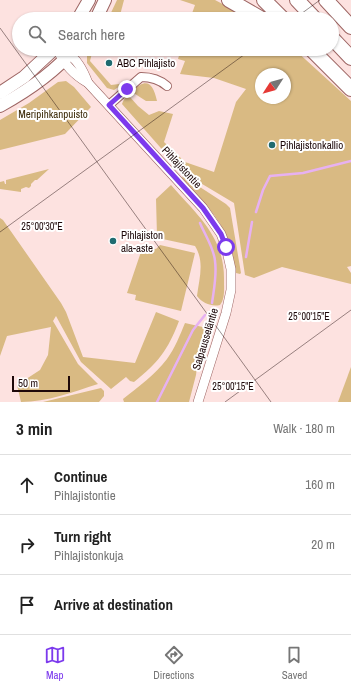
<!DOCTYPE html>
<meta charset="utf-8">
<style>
body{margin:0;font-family:"Archivo Narrow",sans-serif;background:#f2f2f2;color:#222}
.compass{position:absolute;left:255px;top:68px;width:36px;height:36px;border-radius:50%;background:#fff;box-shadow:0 1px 3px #0004;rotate:234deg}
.scale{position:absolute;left:12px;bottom:10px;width:58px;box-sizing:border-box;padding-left:4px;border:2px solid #1d0809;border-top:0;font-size:11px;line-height:14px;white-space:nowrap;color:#1d0809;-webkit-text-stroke:3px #fff;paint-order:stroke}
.stop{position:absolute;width:12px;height:12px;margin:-9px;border:3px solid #7c3aed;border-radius:50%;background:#fff}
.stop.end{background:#7c3aed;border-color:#fff;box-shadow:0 1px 4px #0008}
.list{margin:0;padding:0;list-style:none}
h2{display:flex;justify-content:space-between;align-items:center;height:52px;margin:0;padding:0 16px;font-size:17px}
h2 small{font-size:13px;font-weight:400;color:#767676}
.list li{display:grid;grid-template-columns:26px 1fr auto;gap:12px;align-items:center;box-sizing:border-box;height:60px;padding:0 16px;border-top:1px solid #e0e0e0}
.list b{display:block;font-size:15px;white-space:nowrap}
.list p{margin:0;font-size:13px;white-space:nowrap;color:#767676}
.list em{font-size:13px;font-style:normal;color:#767676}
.icon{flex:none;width:22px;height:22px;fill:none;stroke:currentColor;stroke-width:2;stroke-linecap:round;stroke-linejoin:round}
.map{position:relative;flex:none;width:351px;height:402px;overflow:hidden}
.search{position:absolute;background:#fff;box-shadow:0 1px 3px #0004;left:12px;right:12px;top:12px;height:44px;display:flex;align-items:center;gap:10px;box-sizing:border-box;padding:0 14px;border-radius:22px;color:#767676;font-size:15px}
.sheet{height:232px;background:#fff}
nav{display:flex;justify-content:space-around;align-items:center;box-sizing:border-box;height:56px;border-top:1px solid #e0e0e0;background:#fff;font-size:11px;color:#767676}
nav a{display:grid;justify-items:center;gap:2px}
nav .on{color:#7c3aed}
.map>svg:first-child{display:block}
.green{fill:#d9ba83;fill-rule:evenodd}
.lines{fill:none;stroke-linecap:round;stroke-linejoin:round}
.stream{stroke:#e7b1f1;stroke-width:2.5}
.minor-casing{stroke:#9d6563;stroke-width:10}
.tertiary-casing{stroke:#9d6563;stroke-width:10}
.primary-casing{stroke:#9d6563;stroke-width:14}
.motorway-casing{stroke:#9d6563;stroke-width:16}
.minor{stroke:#fff;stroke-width:8}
.tertiary{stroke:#fff;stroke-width:9}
.primary{stroke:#fff;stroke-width:12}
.motorway{stroke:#fff;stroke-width:14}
.route{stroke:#7c3aed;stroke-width:5}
.ticks{fill:none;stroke:#1d0809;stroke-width:1;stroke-opacity:0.45}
.poi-dot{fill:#1f6b70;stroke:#fff;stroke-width:1.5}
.labels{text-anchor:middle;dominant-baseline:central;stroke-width:4;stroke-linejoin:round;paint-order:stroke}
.poi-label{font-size:11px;fill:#1d0809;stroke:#fff;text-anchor:start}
.park-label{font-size:11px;fill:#3c2b09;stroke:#fff}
.street-label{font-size:11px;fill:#1d0809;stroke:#fff}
.ticks-label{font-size:10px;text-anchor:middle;fill:#1d0809;stroke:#fff;stroke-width:4;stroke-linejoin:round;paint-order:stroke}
</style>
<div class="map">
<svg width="351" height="402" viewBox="0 0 351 402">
<rect width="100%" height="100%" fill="#fde2e0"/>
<g class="green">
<polygon points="117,0 124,0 119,19 108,19"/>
<polygon points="180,0 215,0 251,19 190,19 195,5"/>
<polygon points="89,49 93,49 90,61 111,85 119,84 120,86 114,90 107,88 87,63 87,54"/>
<path d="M181,49H294L351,101V266L347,267L351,273V284L282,267L254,278L245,275L234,203L182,172L122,104C124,98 128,95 132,91C147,77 153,83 157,101H146L132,92L130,97L138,106L149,115L159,111L173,114L164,142L185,162L214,172L236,102L246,89L214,78L180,74L185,61L178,59ZM261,74H285V98H261Z"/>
<polygon points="66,81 74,87 91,107 65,134 0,150 0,120 29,103 58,82"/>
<polygon points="49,169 37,180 35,180 31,184 31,186 29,188 26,187 21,189 21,192 0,189 0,182 4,181 5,184 6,184 6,180"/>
<path d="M183,176L226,204L230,208L241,273L240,274L236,273C233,262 233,250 228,240C219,216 199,197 182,178Z"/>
<path d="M171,185C198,216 225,237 224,281C224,289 225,299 220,305C212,307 202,303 197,296C199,279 205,262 195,246L158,238L157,236L156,199Z"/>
<path d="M0,218L3,220L61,303L66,312L83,357L135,363L156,312L179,321C168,350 158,363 134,382L130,381L126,377L111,389L81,362L56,316L53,321L78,364L98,384C73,392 47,402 21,402L17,385L40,370L48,355L51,327L7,336L0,356Z"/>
<polygon points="160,245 195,253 181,311 135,300 136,295 127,293 143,246 156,249"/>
<path d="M185,323L207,328L198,358L196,375L189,402H124L123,399C138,387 155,375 167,359C175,348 180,335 185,323Z"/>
<polygon points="351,367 351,402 338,402"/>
<polygon points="101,388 104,391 104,396 99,402 43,402"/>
</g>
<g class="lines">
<g class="stream">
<polyline points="256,212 263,190 270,176 303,173 351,161"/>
<path d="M200,223C205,235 214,248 215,261C217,275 214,289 212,303"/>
<polyline points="246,257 252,222"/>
<polyline points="157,402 193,330 205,315"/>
</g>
<defs>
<path id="minor" d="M109,105L141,77C151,77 159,79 167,86"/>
<g id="tertiary">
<path d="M57,49C65,65 73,74 88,83L203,208L221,234L226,247L231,269V290L226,313L198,402"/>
<path d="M64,51C77,58 83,70 88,83"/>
</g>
<g id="primary">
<polyline points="78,19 89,0"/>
<polyline points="96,19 105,0"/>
<polyline points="0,93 24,77 54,49"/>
<path d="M0,106C27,91 54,73 74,49"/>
</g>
<g id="motorway">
<polyline points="229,0 262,19"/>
<polyline points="264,0 283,19"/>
<polyline points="297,0 315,19"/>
<polyline points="326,0 351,27"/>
<polyline points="332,38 351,58"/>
<polyline points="311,49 351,89"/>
</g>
</defs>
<use href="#minor" class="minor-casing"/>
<use href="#tertiary" class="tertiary-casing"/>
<use href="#primary" class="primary-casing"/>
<use href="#motorway" class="motorway-casing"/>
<use href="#minor" class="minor"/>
<use href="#tertiary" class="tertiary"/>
<use href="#primary" class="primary"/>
<use href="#motorway" class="motorway"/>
</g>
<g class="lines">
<polyline class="route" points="127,89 109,105 203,208 221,234 226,247"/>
</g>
<path class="ticks" d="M294,19L320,0M0,28L271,402M0,232L252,49M225,402L351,310"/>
<g class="poi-dot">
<circle cx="109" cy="63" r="4"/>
<circle cx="272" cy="145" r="4"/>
<circle cx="113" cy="241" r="4"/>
</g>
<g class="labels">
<g class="poi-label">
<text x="117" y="63">ABC Pihlajisto</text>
<text x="280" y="145">Pihlajistonkallio</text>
<text x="121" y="235">Pihlajiston<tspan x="121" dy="13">ala-aste</tspan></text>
</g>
<g class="park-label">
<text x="53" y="114">Meripihkanpuisto</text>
</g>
<g class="street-label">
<text transform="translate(182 167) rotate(47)">Pihlajistontie</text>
<text transform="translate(205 339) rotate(-73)">Salpausseläntie</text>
</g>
</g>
<g class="ticks-label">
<text x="42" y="230">25°00'30"E</text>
<text x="309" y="320">25°00'15"E</text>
<text x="233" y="390">25°00'15"E</text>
</g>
</svg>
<svg class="compass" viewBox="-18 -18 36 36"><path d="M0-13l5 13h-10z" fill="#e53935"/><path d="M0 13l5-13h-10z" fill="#767676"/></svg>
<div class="scale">50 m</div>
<div class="stop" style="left:226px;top:247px"></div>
<div class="stop end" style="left:127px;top:89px"></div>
<div class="search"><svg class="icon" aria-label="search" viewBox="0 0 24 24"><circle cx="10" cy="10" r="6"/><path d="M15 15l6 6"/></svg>Search here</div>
</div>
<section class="sheet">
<h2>3 min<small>Walk · 180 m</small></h2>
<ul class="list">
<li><svg class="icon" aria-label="ahead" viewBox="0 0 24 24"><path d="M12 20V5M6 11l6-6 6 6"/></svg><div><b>Continue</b><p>Pihlajistontie</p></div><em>160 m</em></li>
<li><svg class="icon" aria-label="right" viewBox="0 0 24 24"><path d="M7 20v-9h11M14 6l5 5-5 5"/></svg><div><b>Turn right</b><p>Pihlajistonkuja</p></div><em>20 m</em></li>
<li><svg class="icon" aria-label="arrive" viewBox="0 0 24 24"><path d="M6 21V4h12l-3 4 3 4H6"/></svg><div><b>Arrive at destination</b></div></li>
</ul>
</section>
<nav>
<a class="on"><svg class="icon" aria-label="map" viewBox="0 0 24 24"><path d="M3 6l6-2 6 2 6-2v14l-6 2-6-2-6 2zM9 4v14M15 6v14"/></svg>Map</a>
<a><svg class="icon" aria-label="directions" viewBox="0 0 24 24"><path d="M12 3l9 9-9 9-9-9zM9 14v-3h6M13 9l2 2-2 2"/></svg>Directions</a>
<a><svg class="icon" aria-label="saved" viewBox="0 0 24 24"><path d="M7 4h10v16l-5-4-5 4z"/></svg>Saved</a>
</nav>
